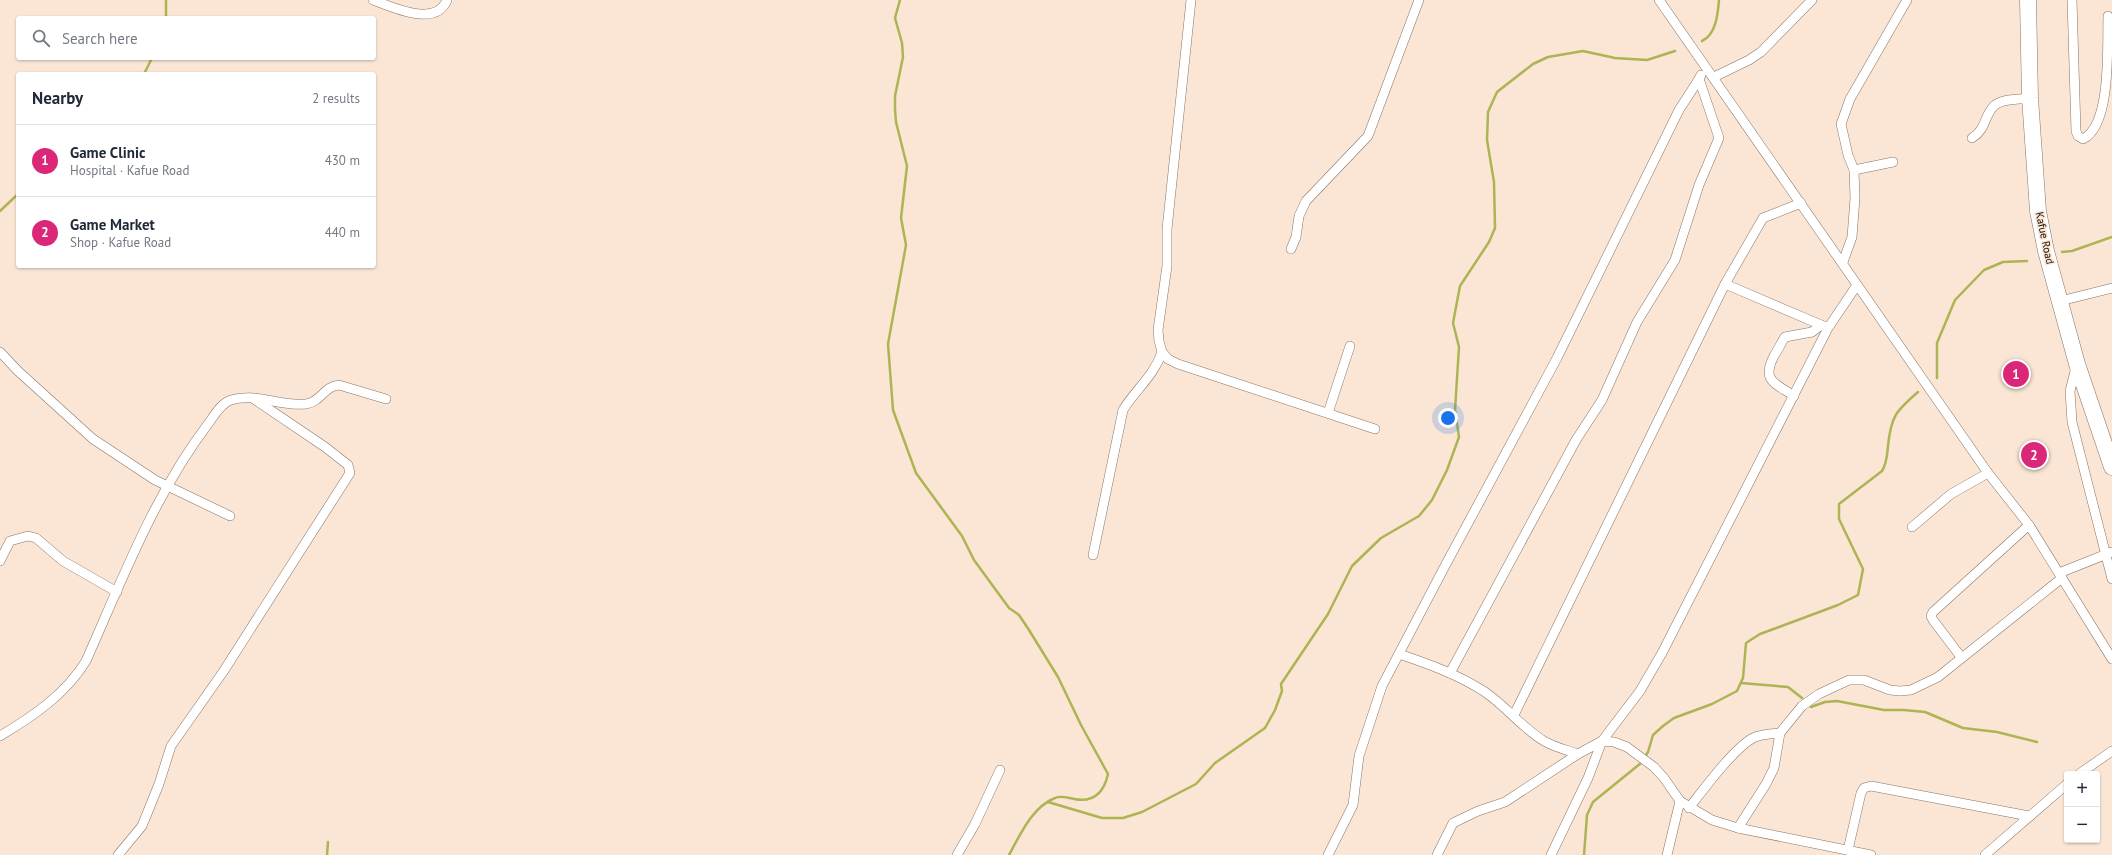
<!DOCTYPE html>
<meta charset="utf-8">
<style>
body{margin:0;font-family:"PT Sans",sans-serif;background:#f6f6f7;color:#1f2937}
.controls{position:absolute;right:12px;bottom:12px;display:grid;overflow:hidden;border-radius:4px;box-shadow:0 1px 3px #0004}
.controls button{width:36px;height:36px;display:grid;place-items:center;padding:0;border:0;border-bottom:1px solid #e0e1e3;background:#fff;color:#1f2937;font:20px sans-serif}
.you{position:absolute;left:1448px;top:418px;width:14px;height:14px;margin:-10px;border:3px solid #fff;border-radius:50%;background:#1a73e8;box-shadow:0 0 0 6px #1a73e833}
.badge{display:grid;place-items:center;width:26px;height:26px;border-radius:50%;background:#db2777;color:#fff;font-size:13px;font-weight:700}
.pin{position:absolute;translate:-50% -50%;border:2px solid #fff;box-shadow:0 1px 4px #0006}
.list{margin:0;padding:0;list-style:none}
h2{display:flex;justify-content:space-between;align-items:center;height:52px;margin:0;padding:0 16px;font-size:17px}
h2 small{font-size:13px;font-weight:400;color:#747a83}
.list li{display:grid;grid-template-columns:26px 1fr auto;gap:12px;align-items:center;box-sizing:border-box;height:72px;padding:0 16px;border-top:1px solid #e0e1e3}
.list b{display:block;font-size:15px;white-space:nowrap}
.list p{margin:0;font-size:13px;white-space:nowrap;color:#747a83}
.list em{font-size:13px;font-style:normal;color:#747a83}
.icon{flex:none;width:22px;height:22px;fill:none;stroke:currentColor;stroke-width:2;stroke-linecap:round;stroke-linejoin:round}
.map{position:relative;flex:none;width:2112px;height:855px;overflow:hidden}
.search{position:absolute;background:#fff;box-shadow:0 1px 3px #0004;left:16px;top:16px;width:360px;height:44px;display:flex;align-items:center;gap:10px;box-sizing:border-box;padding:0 14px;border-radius:4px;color:#747a83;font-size:15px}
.panel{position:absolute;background:#fff;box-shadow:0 1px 3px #0004;left:16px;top:72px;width:360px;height:196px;border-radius:4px}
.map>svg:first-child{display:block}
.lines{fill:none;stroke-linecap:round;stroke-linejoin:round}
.stream{stroke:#acb454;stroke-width:2.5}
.street-casing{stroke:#877465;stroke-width:10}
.highway-casing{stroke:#877465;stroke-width:17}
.street{stroke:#fff;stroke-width:9}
.highway{stroke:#fff;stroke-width:16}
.labels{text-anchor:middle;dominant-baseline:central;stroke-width:3;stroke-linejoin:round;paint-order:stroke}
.street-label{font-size:11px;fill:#17100a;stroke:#fbe6d5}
</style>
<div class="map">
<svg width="2112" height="855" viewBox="0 0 2112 855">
<rect width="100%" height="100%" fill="#fbe6d5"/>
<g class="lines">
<g class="stream">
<path d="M900,0L895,18L902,43L903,57L895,96V109L896,122L907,166L901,218L906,245L888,344L893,410L916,473L962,536L974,560L1009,608L1019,615L1029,630L1058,677L1081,725L1108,774C1104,792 1094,803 1074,799C1068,798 1061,795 1055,798C1032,807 1020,835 1009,855"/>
<polyline points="166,18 166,0"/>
<path d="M1702,41C1716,35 1718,13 1719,0"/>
<polyline points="144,74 152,58"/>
<polyline points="0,211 18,194"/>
<polyline points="2062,252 2072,251 2112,237"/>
<polyline points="1937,378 1937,343 1955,300 1984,270 2003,262 2027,261"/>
<polyline points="1741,683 1788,687 1802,698"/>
<polyline points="1811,707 1825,702 1837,701 1884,710 1904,710 1925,712 1963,728 1997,732 2037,742"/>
<polyline points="1048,802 1102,818 1123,818 1142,812 1196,784 1215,763 1265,728 1275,710 1282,691 1281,684 1328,614 1352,566 1381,538 1419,516 1432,500 1447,470 1459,437 1455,410 1459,347 1453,323 1460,286 1489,242 1495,228 1494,182 1487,140 1488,112 1497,92 1533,64 1548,57 1583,51 1615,58 1647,60 1675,51"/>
<polyline points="327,855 328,842"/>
<path d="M1584,855L1587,815L1593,802L1641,763L1648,752L1653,735L1663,726L1674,718L1712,704L1737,691L1743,678L1746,643L1760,634L1838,605L1858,595L1863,569L1839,519V504L1882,471C1887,463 1887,455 1888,446C1891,416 1896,411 1918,392"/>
</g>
<defs>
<g id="street">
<path d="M373,0C392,7 436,28 447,0"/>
<polyline points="1191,0 1167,229 1167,266 1158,330 1159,341 1162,352 1168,359 1178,364 1375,429"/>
<polyline points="1659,0 1988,473 2029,525 2112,659"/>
<path d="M2072,0L2076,131L2078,136L2083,139C2112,125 2107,45 2108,16"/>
<polyline points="1714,77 1749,60 1761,52 1812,0"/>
<path d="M1972,138C1987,129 1984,114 1995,105C2004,98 2020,100 2030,98"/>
<polyline points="1854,170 1893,162"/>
<polyline points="1291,249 1296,237 1299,216 1306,201 1368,136 1419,0"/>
<polyline points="1843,262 1852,237 1855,198 1854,170 1848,155 1841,124 1850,99 1907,0"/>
<polyline points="1725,284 1826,327"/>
<polyline points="2060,301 2112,288"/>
<polyline points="0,352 18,371 93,439 155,480 230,516"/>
<polyline points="2076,367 2070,391 2072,422 2112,579"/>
<path d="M1794,396C1775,383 1761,381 1774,356C1778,350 1781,343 1785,337L1812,332L1821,325"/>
<polyline points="1328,413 1350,346"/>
<polyline points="1912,527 1951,494 1988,473"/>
<path d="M1093,555L1123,410C1135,390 1154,376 1162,352"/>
<polyline points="0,561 10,541 28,536 36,538 63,561 117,592"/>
<polyline points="2059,573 2112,552"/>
<path d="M1399,654C1429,664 1459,675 1485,692C1507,707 1522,728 1544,741C1554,747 1567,750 1578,754"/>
<polyline points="1961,657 1933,620 1931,616 1933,612 2029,525"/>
<polyline points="1450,673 1576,440 1602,400 1637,322 1675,260 1699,185 1719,138 1699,79 1701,75"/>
<polyline points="1514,715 1725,284 1763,218 1801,203"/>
<path d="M0,736C32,717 66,694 86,661C122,580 154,495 208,424C214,416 221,403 231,400C255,392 281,407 306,404C321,402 324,386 339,385L386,399"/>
<polyline points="2079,774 2112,751"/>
<path d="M1689,808C1703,790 1734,748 1753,738C1761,734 1771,734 1780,733"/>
<polyline points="1738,828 1766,784 1774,768 1780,733 1802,706 1819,694 1849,680 1864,680 1890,690 1900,691 1911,690 1938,677 2062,578"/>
<polyline points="1848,850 1861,793 1864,788 1871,786 2029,816"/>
<polyline points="118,855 142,826 159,784 171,746 223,672 350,473 348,465 325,447 254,399"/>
<polyline points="957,855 975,824 1000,770"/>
<polyline points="1328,855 1353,805 1359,756 1382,686 1446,564 1557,358 1679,110 1699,79"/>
<polyline points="1437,855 1453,823 1478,811 1505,802 1578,754 1602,741 1614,742 1627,747 1654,767 1664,778 1680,801 1712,820 1738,828 1871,855"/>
<polyline points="1551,855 1588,778 1602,741 1640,691 1662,653 1828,328 1857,285"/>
<polyline points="1667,855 1680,801"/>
<polyline points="1985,855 2067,784"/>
</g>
<polyline id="highway" points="2028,0 2030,98 2038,211 2046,251 2077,364 2112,467"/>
</defs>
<use href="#street" class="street-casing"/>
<use href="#highway" class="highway-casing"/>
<use href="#street" class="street"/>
<use href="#highway" class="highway"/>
</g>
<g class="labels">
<g class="street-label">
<text transform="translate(2045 238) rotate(78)">Kafue Road</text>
</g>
</g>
</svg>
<div class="controls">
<button>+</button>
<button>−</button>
</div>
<div class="you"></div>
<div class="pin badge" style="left:2016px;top:374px">1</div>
<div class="pin badge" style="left:2034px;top:455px">2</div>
<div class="search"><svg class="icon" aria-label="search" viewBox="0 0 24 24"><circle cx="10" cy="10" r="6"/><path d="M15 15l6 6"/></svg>Search here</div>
<section class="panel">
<h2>Nearby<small>2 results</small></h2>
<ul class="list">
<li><span class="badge">1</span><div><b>Game Clinic</b><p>Hospital · Kafue Road</p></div><em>430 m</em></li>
<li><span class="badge">2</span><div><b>Game Market</b><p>Shop · Kafue Road</p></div><em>440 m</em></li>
</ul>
</section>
</div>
